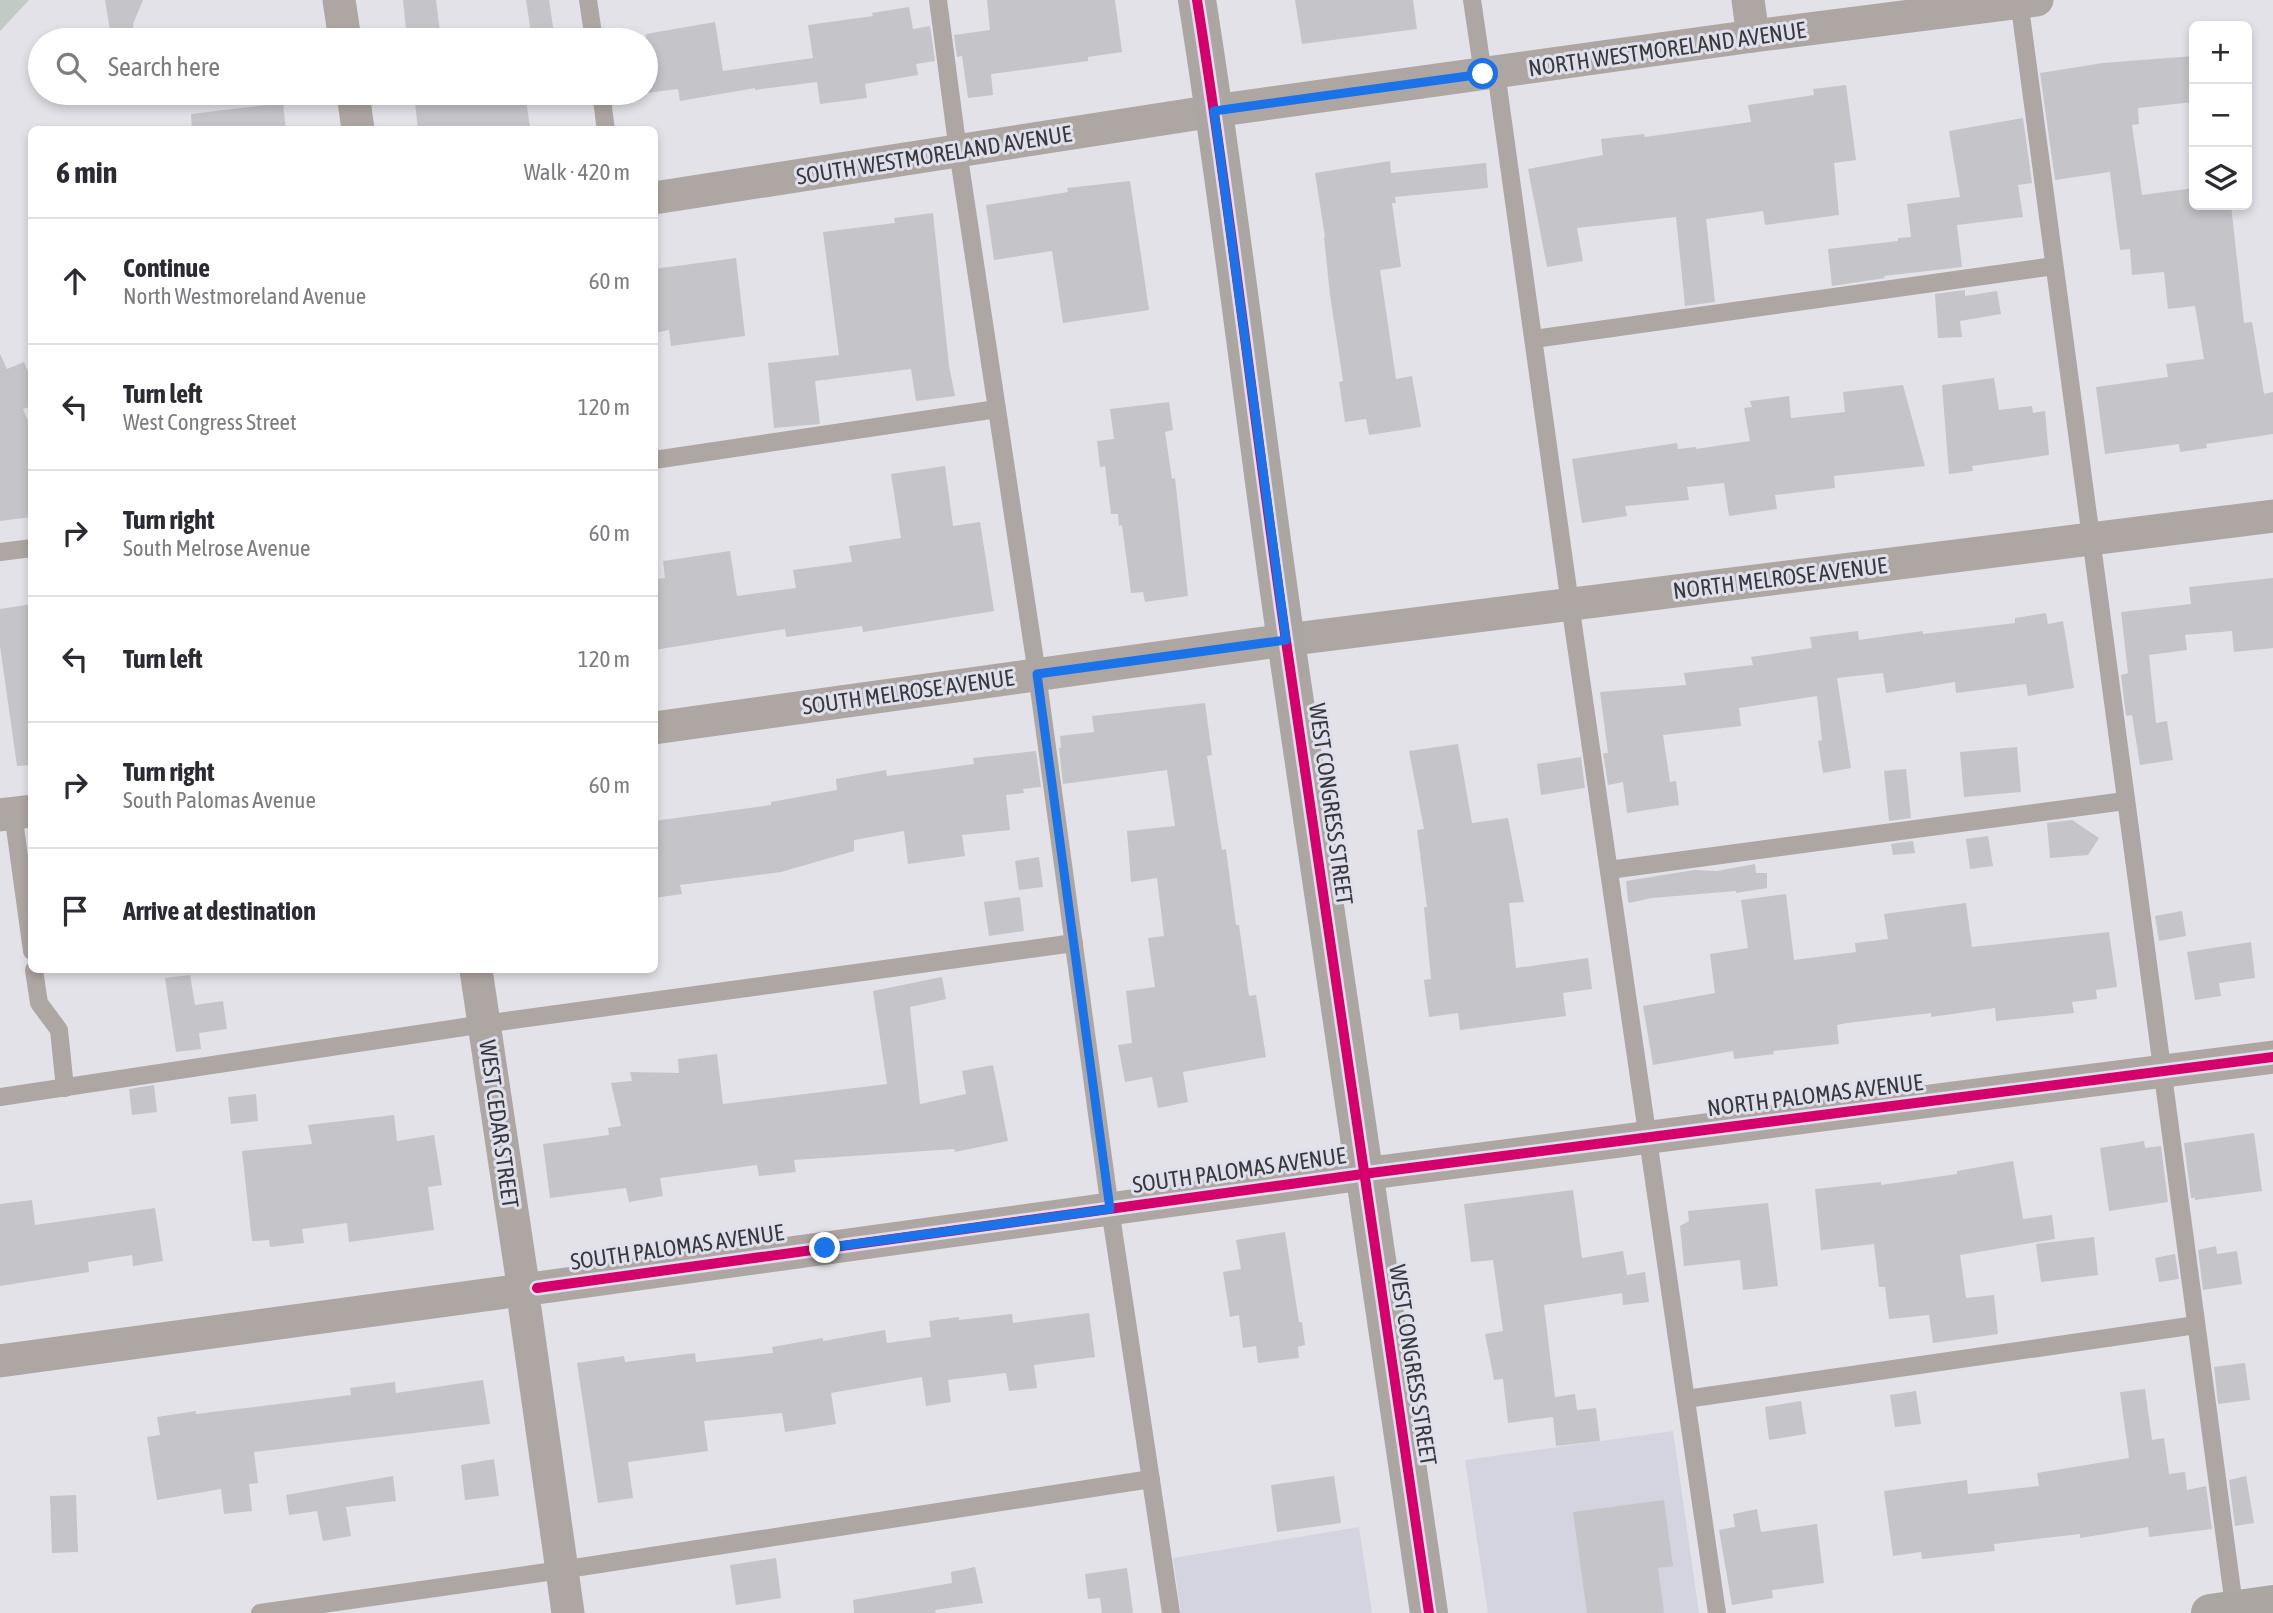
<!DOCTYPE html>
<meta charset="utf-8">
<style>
body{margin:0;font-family:"Asap Condensed",sans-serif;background:#f7f7f7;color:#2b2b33}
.controls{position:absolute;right:21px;top:21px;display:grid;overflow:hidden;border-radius:10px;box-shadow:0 4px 10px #0003}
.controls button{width:63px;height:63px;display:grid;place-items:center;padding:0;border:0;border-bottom:2px solid #e1e1e2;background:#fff;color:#2b2b33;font:35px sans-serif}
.stop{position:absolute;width:21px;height:21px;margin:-16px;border:5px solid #1a73e8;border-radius:50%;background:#fff}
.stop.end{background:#1a73e8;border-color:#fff;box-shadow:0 2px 7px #0008}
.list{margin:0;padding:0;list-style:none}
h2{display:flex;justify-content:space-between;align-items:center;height:91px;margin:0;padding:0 28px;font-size:30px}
h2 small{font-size:23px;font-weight:400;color:#7c7c81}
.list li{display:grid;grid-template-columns:46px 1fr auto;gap:21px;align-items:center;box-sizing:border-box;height:126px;padding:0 28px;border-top:2px solid #e1e1e2}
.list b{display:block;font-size:26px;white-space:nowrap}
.list p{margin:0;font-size:23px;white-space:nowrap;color:#7c7c81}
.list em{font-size:23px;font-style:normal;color:#7c7c81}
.icon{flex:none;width:38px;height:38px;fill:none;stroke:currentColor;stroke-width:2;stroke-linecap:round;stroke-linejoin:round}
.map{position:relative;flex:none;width:2273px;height:1613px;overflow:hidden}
.search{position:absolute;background:#fff;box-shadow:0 4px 10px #0003;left:28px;top:28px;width:630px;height:77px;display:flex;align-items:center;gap:18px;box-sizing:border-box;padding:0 24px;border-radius:38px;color:#7c7c81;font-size:26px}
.panel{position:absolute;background:#fff;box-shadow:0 4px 10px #0003;left:28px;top:126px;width:630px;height:847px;border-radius:10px}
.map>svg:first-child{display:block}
.built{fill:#d3d4df}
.green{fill:#c2cac5}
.building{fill:#c5c4c9}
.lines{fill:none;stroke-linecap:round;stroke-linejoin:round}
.lane{stroke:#aea6a2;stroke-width:18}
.street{stroke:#aea6a2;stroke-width:33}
.secondary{stroke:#aca6a2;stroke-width:38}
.cycleway-casing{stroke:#dfe0eb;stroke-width:15}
.cycleway{stroke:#d6006c;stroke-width:10}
.route{stroke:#1a73e8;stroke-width:9}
.labels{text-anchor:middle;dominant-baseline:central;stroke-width:6;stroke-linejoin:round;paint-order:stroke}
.street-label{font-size:23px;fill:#38393d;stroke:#dfe0eb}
</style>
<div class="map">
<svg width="2273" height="1613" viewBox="0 0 2273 1613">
<rect width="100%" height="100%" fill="#e2e2e8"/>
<g class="built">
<polygon points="1673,1431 1699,1613 1488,1613 1465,1460"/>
<polygon points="1359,1527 1372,1613 1181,1613 1173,1558"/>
</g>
<polygon class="green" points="0,0 29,0 0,31"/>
<g class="building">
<polygon points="105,0 143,0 133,24 134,34 111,37"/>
<polygon points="403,0 436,0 441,40 407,40"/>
<polygon points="526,0 549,0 555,40 532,40"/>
<polygon points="987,0 1115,0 1122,52 1088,57 1088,61 991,74 993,95 968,98 962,56 957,57 954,35 990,30"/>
<polygon points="1295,0 1413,0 1417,29 1302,44"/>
<polygon points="909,7 913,29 930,26 935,61 916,64 918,75 865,84 867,98 820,104 817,82 755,90 755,88 680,101 678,89 646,93 646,34 715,22 723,71 813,58 808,25 873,16 872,13"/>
<polygon points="2194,56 2194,102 2138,108 2139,124 2132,125 2142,195 2194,188 2194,205 2231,205 2244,323 2252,322 2264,394 2273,392 2273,434 2206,444 2207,448 2180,452 2179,444 2105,454 2096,387 2168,377 2166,364 2204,359 2195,306 2168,309 2164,272 2132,275 2130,249 2120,250 2110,172 2055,180 2040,73 2103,63"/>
<polygon points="1846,85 1856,160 1834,163 1839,215 1765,225 1763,211 1706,219 1715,302 1685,306 1676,217 1577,228 1583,261 1547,267 1528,169 1603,155 1601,139 1644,134 1645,137 1751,122 1748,105 1814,95 1813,89"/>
<polygon points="414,93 525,93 530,127 514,130 418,130"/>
<polygon points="283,103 286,130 192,130 191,114"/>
<polygon points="2023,118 2032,183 2018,185 2023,217 1957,225 1962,267 1884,276 1885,278 1832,286 1828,249 1898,241 1898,238 1911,237 1907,204 1960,197 1949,131"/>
<polygon points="1390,161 1391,173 1486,163 1488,188 1395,197 1396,203 1392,203 1401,267 1380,270 1396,379 1412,376 1421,427 1369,435 1366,419 1345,422 1339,382 1343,381 1330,295 1324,237 1325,237 1315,173"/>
<polygon points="1130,181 1149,310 1063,323 1052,251 994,260 986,205 1068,192 1067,188"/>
<polygon points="933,213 949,366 955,396 916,401 911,369 815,381 820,424 774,428 768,363 839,355 823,232 895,223 894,218"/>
<polygon points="736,258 745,336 671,346 669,330 654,333 654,269"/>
<polygon points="1965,290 1965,296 1997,291 2001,314 1960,321 1962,337 1938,338 1935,294"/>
<polygon points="0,354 7,369 24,362 32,381 32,406 23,409 32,430 32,517 0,521"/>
<polygon points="1994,378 1999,410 2032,406 2033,413 2045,411 2049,455 1972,466 1973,471 1949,474 1942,385"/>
<polygon points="1903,385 1925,466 1834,476 1835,488 1775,495 1777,509 1729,516 1724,483 1687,487 1689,500 1625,506 1627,516 1582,523 1572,459 1677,443 1678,449 1696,447 1696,449 1750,441 1744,408 1752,407 1750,401 1789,396 1791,418 1845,412 1843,392"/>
<polygon points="1169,402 1173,430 1165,432 1172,479 1175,478 1188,596 1145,602 1143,592 1131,593 1122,525 1119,526 1118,514 1111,514 1105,466 1100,467 1097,441 1114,439 1110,409"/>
<polygon points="945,466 953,526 980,522 994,611 863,632 862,626 786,637 785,629 654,650 654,579 665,578 663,561 730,551 737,596 796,588 793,570 852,562 849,546 901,538 891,474"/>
<polygon points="2273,578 2273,648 2234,652 2232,631 2185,635 2187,650 2149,655 2156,723 2167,721 2173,760 2140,765 2132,715 2126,716 2121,675 2128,673 2121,612 2191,604 2189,587"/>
<polygon points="32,604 32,765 17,766 0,646 0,609"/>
<polygon points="2046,613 2048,624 2063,621 2074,688 2028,696 2026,684 1956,693 1955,682 1886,693 1883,673 1837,678 1851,768 1823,773 1818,741 1822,740 1817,696 1739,708 1741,726 1663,735 1670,782 1676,781 1679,805 1627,813 1623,782 1608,785 1603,753 1608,753 1600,692 1686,685 1684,673 1753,665 1751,657 1812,648 1810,637 1858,631 1859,640 1923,631 1923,634 2015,623 2015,618"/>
<polygon points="1205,703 1212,755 1207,756 1222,850 1226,849 1236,925 1239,925 1249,996 1256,995 1266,1057 1183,1072 1188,1102 1158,1108 1152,1077 1125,1082 1118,1045 1132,1043 1126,991 1155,987 1148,938 1164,936 1157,878 1131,882 1127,831 1175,826 1167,770 1063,784 1059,748 1061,748 1060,736 1094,732 1092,716"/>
<polygon points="1458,744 1472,823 1508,818 1524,902 1509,903 1516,968 1588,958 1592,989 1563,993 1566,1016 1460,1030 1458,1013 1429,1017 1424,980 1431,979 1424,907 1427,907 1417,830 1424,829 1409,751"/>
<polygon points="2017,747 2021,792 1964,797 1960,752"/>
<polygon points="1036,751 1041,787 1023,789 1024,793 1006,795 1010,830 962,835 965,856 908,864 904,831 854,840 854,851 781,872 680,885 682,894 654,898 654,821 771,805 771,802 837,790 836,779 886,770 887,776 974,764 973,758"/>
<polygon points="1581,757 1585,788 1541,795 1537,764"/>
<polygon points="1906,769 1911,818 1889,821 1884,771"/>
<polygon points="2072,820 2099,838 2088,855 2050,858 2047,823"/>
<polygon points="1988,836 1993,866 1970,869 1966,839"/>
<polygon points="1913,841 1915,853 1893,855 1891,844"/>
<polygon points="1039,857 1043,887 1019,890 1015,861"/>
<polygon points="1755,864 1756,873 1767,873 1767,888 1736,893 1736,891 1652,898 1629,903 1628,901 1626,881 1694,870 1717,871"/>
<polygon points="1786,894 1794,960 1856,952 1855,943 1888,939 1884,914 1966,903 1972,947 2109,932 2117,987 2096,990 2097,999 2072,1002 2074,1013 1996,1021 1995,1008 1931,1017 1931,1013 1847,1023 1837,1025 1839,1044 1773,1051 1774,1054 1734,1059 1733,1051 1653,1065 1643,1006 1715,993 1710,954 1748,948 1741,900"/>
<polygon points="1020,897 1024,931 989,936 984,902"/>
<polygon points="2182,911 2186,936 2159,941 2155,916"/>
<polygon points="2251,942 2255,978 2219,983 2221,996 2195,1000 2187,952"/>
<polygon points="190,975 195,1005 223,1001 227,1029 199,1033 201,1049 176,1052 165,978"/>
<polygon points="942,977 946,999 910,1007 920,1104 966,1094 962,1071 993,1065 1008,1141 955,1152 954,1149 794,1160 796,1172 759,1176 757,1165 660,1178 663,1196 629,1202 626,1188 550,1198 543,1144 609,1135 608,1128 621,1126 611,1083 632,1081 630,1072 679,1073 678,1059 717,1054 723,1104 887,1084 873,991"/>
<polygon points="154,1085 157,1112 132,1115 129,1089"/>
<polygon points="256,1094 258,1121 231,1124 228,1097"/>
<polygon points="394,1115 397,1141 434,1135 442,1185 428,1187 434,1230 349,1242 347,1223 302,1229 304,1243 270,1247 269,1240 252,1241 242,1151 312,1144 308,1125"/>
<polygon points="2254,1133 2262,1191 2195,1200 2195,1198 2191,1198 2184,1143"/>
<polygon points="2144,1141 2145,1148 2161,1146 2168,1202 2109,1211 2100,1148"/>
<polygon points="2013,1161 2023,1219 2052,1215 2055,1239 1960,1255 1966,1298 1994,1295 1998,1334 1933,1343 1929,1315 1889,1319 1885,1287 1879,1287 1874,1244 1821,1250 1815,1189 1881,1182 1881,1185 1957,1174 1957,1171"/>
<polygon points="1573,1190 1582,1258 1623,1251 1627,1275 1645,1272 1649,1302 1623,1305 1622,1293 1544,1305 1555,1397 1575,1394 1577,1410 1596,1408 1600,1441 1556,1446 1553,1417 1508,1423 1503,1379 1494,1380 1485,1334 1503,1331 1493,1260 1471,1262 1464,1204"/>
<polygon points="32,1200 35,1225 155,1208 163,1261 133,1266 132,1255 88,1262 89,1272 0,1286 0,1204"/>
<polygon points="1768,1203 1778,1286 1743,1290 1740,1260 1684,1266 1680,1226 1689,1221 1688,1211"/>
<polygon points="1285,1232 1299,1322 1302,1322 1305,1345 1298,1347 1299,1358 1258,1363 1256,1346 1243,1348 1239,1315 1230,1317 1223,1272 1241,1269 1236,1240"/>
<polygon points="2094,1237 2098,1275 2041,1282 2036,1244"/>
<polygon points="2216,1246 2217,1254 2237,1251 2242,1284 2203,1290 2198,1250"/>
<polygon points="2175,1254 2179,1279 2159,1282 2155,1258"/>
<polygon points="1089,1313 1095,1357 1034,1365 1037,1388 1009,1391 1006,1373 948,1380 951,1402 926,1406 922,1377 831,1393 836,1424 785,1432 782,1413 704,1421 708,1451 628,1462 633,1498 598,1503 577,1363 624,1356 625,1362 695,1353 696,1362 773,1353 772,1347 823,1338 823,1341 885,1330 887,1343 931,1337 929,1321 959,1317 959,1320 1012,1314 1013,1323"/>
<polygon points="2245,1363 2250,1400 2218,1404 2214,1367"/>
<polygon points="483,1380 490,1424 254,1452 258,1483 249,1484 252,1511 224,1514 221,1489 157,1500 147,1437 160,1435 157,1417 196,1411 196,1414 351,1395 350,1388 395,1382 396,1393"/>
<polygon points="2145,1389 2152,1440 2164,1438 2169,1474 2185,1472 2187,1490 2206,1486 2212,1529 2149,1537 2148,1527 2080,1538 2080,1534 1994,1544 1995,1551 1922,1559 1921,1552 1893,1556 1884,1491 1967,1480 1968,1494 2039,1486 2037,1473 2129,1458 2120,1392"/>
<polygon points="1916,1391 1921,1424 1895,1427 1890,1395"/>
<polygon points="1801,1401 1806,1434 1769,1440 1765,1407"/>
<polygon points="494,1459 499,1496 465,1500 461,1465"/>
<polygon points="393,1476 396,1501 346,1507 351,1536 323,1541 317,1511 289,1515 286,1495"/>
<polygon points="1334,1476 1341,1523 1277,1532 1271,1485"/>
<polygon points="2246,1476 2254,1523 2235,1526 2229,1480"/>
<polygon points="76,1495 78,1552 52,1553 50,1496"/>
<polygon points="1664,1500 1673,1566 1658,1568 1664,1613 1587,1613 1573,1512"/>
<polygon points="1757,1509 1761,1532 1817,1524 1824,1583 1772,1590 1773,1598 1732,1605 1719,1530 1735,1527 1733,1514"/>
<polygon points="776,1558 781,1598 736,1605 730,1565"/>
<polygon points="975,1567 983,1603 935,1610 936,1613 854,1613 853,1600 952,1583 951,1572"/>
<polygon points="1127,1568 1133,1613 1102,1613 1100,1598 1088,1599 1085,1574"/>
</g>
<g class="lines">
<g class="lane">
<polyline points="588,0 594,40"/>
<polyline points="938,0 958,151 1037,674 1110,1209 1171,1613"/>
<polyline points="1472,0 1483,74"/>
<polyline points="2019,0 2235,1613"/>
<polyline points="1496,72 1570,604 1717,1613"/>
<polyline points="601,93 606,130"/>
<polyline points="1534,339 2054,266"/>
<polyline points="654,460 997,409"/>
<polyline points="0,552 32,548"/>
<polyline points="13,813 32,951"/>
<polyline points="1609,870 2125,801"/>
<polyline points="34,970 39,1003 59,1030 65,1088"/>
<polyline points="0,1097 484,1024 1074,943"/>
<polyline points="1686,1399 2196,1325"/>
<polyline points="260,1613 561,1570 1151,1479"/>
</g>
<g class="street">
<polyline points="339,0 345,40"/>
<polyline points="1748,0 1753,36"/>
<polyline points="353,93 358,130"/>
<polyline points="654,198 1214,111 1753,36 2037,0"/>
<polyline points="654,728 1286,640 2273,516"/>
<polyline points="0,815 32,811"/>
<polyline points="476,970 522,1278"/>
<polyline points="537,1288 1363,1174 2273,1057"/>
<polyline points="525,1309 568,1613"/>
<polyline points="0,1361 507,1292"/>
</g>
<g class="secondary">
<path d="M1197,0C1231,213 1255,427 1286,641C1333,965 1381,1289 1429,1613"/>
<polyline points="2210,1613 2273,1604"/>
</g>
<defs>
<g id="cycleway">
<path d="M1197,0C1231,213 1255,427 1286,641C1333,965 1381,1289 1429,1613"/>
<polyline points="537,1288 1363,1174 2273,1057"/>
</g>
</defs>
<use href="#cycleway" class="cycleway-casing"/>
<use href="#cycleway" class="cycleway"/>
</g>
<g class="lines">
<polyline class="route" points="825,1248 1110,1209 1037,674 1286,640 1214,111 1483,74"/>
</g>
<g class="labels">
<g class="street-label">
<text transform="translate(1667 49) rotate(-8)">NORTH WESTMORELAND AVENUE</text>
<text transform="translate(934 155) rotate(-9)">SOUTH WESTMORELAND AVENUE</text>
<text transform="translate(1780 578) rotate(-7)">NORTH MELROSE AVENUE</text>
<text transform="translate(908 692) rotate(-8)">SOUTH MELROSE AVENUE</text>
<text transform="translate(1331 804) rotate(82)">WEST CONGRESS STREET</text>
<text transform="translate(1815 1095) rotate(-7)">NORTH PALOMAS AVENUE</text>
<text transform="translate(499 1124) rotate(82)">WEST CEDAR STREET</text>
<text transform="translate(1239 1170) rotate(-8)">SOUTH PALOMAS AVENUE</text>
<text transform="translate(677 1247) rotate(-8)">SOUTH PALOMAS AVENUE</text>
<text transform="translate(1413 1365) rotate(81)">WEST CONGRESS STREET</text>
</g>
</g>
</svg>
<div class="controls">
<button>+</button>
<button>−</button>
<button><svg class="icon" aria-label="layers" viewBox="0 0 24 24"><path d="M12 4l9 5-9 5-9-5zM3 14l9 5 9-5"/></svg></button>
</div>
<div class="stop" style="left:1483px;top:74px"></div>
<div class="stop end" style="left:825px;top:1248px"></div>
<div class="search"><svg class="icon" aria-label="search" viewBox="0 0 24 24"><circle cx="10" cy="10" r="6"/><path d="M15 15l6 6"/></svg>Search here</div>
<section class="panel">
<h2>6 min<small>Walk · 420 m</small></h2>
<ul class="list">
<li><svg class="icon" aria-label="ahead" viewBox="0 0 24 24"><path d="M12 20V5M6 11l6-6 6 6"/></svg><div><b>Continue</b><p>North Westmoreland Avenue</p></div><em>60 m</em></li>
<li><svg class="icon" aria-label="left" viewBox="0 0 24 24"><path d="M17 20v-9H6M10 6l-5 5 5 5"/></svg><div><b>Turn left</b><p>West Congress Street</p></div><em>120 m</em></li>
<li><svg class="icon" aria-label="right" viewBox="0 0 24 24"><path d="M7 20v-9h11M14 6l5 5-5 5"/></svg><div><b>Turn right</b><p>South Melrose Avenue</p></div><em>60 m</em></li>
<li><svg class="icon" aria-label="left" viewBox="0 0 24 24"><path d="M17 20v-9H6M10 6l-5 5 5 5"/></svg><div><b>Turn left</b></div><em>120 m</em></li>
<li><svg class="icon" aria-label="right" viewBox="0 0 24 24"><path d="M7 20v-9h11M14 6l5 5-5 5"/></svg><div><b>Turn right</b><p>South Palomas Avenue</p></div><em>60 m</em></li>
<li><svg class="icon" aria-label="arrive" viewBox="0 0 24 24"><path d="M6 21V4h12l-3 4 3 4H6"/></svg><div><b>Arrive at destination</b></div></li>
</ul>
</section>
</div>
